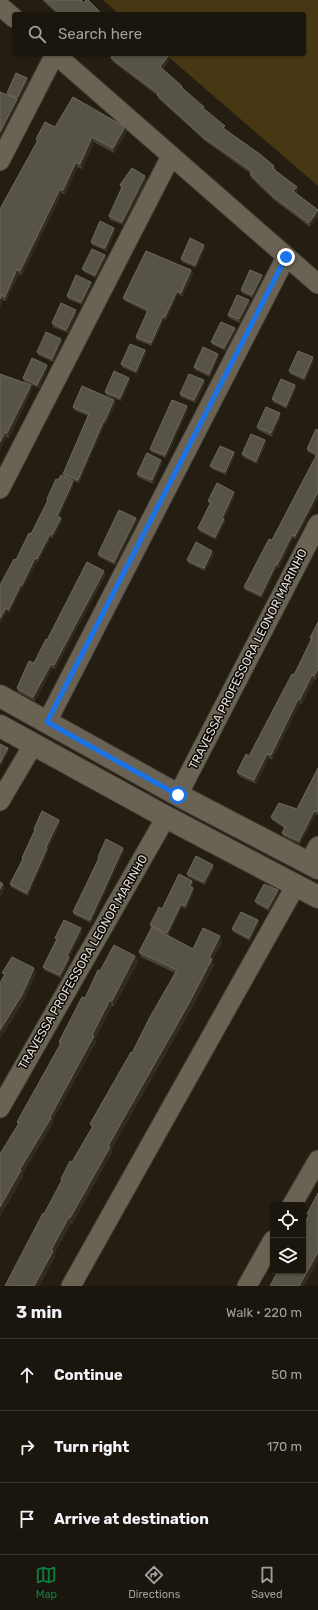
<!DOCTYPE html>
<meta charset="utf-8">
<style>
body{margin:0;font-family:Rubik,sans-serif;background:#27231b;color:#f1f3f6}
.controls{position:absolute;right:12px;bottom:12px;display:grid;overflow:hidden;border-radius:4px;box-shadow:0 1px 3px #0004}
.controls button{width:36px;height:36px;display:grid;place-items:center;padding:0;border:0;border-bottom:1px solid #38352e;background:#1a160d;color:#f1f3f6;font:20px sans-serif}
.stop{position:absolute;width:12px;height:12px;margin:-9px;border:3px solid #1a73e8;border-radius:50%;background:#fff}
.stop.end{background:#1a73e8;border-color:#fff;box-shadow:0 1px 4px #0008}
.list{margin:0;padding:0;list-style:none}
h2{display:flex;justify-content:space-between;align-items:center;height:52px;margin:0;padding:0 16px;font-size:17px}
h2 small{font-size:13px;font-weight:400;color:#9f9f9d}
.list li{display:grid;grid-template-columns:26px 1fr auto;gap:12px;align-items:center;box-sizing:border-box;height:72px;padding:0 16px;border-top:1px solid #38352e}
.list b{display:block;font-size:15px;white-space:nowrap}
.list em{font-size:13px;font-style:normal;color:#9f9f9d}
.icon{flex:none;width:22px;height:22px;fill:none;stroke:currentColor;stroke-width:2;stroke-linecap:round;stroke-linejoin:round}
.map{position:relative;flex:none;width:318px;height:1286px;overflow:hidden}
.search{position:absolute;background:#1a160d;box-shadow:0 1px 3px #0004;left:12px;right:12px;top:12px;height:44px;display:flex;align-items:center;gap:10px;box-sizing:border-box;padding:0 14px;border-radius:4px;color:#9f9f9d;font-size:15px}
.sheet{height:268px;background:#1a160d}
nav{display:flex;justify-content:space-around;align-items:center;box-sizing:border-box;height:56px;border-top:1px solid #38352e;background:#1a160d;font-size:11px;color:#9f9f9d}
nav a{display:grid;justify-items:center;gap:2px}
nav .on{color:#0b8043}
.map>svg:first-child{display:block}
.green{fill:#473712}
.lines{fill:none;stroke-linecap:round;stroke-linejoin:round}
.minor-casing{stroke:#3c3730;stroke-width:21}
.tertiary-casing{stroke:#3c3730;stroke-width:24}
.minor{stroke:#6a6354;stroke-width:19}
.tertiary{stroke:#6a6354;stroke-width:22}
.wall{fill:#484235}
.shaded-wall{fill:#322c1f}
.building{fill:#585347;stroke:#6e695d}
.route{stroke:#1a73e8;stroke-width:5}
.labels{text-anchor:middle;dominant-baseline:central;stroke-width:3;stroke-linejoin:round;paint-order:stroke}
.street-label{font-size:12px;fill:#e3dfd7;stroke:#0a0804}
</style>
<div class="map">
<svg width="318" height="1286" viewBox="0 0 318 1286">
<rect width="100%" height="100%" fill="#231e11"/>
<polygon class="green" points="103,0 318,0 318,186 165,54 304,54 304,14 119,14"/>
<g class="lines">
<defs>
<g id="minor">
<polyline points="0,6 14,18"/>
<polyline points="55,54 318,284"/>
<polyline points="0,161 55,54"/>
<polyline points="0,489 171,156"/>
<polyline points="47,722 286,257"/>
<polyline points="178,795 318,524"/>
<polyline points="0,801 33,745"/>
<polyline points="309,863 318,846"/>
<polyline points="0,1108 166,817"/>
<polyline points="292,1205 318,1160"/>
<polyline points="71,1286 296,885"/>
<polyline points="247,1286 273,1240"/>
</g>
<g id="tertiary">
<polyline points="0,696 178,795 318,868"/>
<polyline points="0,726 166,817 318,897"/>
</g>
</defs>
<use href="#minor" class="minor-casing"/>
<use href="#tertiary" class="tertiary-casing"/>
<use href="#minor" class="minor"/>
<use href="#tertiary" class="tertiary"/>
</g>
<g class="wall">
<polygon points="42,0 81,0 84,3 102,14 57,14"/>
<polygon points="107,54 148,54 150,55 168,56 169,60 163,69 182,86 184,89 227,131 274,166 276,171 297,187 298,191 296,194 318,210 310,227 274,200 251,178 250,174 250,173 205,141 159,99 158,96 113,62 112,58"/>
<polygon points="29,81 18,101 17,101 18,102 7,95 7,93"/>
<polygon points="55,127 127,131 114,153 94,142 82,169 77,167 65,195 62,193 22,275 19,274 6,301 3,300 0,307 0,209 37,142 36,139"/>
<polygon points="147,180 123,225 110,220 109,216 122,189 120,185"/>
<polygon points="114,228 115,231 107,251 92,245 91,242"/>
<polygon points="205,248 196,268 182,262 181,259"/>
<polygon points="105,255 106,258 96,278 84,272 82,269"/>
<polygon points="191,270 193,274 182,296 178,294 166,320 164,319 152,346 137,340 136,337 147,312 125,301 123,298"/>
<polygon points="262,275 263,278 253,298 242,293 241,290"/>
<polygon points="91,282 92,285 82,305 68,299 67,296"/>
<polygon points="249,300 250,303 240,323 229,318 228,315"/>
<polygon points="77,313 68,333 53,327 52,323"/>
<polygon points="235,328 236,331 226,351 213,345 211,342"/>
<polygon points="62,342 53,362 38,355 37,352"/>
<polygon points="145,350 146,353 137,374 122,367 121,364"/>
<polygon points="219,357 210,377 195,370 194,367"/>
<polygon points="314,361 305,381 290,374 289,371"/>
<polygon points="48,368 39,388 24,382 23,378"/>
<polygon points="0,374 32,389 9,438 6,437 0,450"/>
<polygon points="129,378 130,381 121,401 106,395 105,392"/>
<polygon points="205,383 196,403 181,397 180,394"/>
<polygon points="295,385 296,388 287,409 273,402 272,399"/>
<polygon points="116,403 106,423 105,423 79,483 64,477 63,474 88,416 74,410 73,407"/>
<polygon points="188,409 166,458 151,452 150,449"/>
<polygon points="281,416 272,437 258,430 257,427"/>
<polygon points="318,430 318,498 296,539 293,538 279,568 277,567 262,598 245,590 244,587 272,540 316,456 308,452 307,449"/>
<polygon points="265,440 266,444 257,464 243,457 242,454"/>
<polygon points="234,452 235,455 226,475 212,469 210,466"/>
<polygon points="162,463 153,484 138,477 137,474"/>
<polygon points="74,484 59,517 61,518 62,521 53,538 51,537 38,562 37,561 23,588 22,587 10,612 7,611 0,623 0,585 31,534 48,501 47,499"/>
<polygon points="235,495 224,519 225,522 216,540 199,531 198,528 210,504 208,501"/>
<polygon points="136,518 137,521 115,565 99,557 98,554"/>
<polygon points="214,554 205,571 188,563 187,560"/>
<polygon points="106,574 55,669 52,668 35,701 18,692 17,688 34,663 47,640"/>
<polygon points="318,622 318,676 316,680 314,679 302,704 300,703 272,760 269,758 256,784 239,776 237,772 249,756 294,675 311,640 310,638"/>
<polygon points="318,768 318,815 316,814 300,844 283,836 282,833 284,828 272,820 271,817 297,809"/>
<polygon points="59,820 60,823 48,849 48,851 28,896 11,887 10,884 22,860 22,858 34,831 34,829"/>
<polygon points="123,848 124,851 91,923 74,915 73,912 98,859 98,857"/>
<polygon points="214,868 205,885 188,877 187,874"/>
<polygon points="192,881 193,884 192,887 193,888 194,891 186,909 182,907 168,936 193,949 222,942 212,961 214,965 190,1011 111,1150 112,1152 72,1224 71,1223 54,1254 55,1257 39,1286 44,1214 62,1181 61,1179 72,1162 92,1128 90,1124 132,1053 175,973 141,957 139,952 151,928 150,925 162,909"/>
<polygon points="278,890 279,893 269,911 256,904 255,901"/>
<polygon points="258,920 259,923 250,941 233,932 232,929"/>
<polygon points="82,932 69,958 70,960 61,978 44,970 43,967 56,940 55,938"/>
<polygon points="138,962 114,1006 112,1006 95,1039 96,1042 52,1121 53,1123 22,1174 23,1176 0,1217 18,1125 17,1122 60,1045 59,1042 100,971"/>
</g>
<g class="shaded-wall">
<polygon points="168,56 169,60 161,71 160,67"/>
<polygon points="27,78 29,81 18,101 17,98"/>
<polygon points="17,99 18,102 0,137 0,132"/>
<polygon points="125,127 127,131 114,153 113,148"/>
<polygon points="92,137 94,142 82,169 80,164"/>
<polygon points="76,162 77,167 65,195 63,190"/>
<polygon points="145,176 147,180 123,225 122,222"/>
<polygon points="297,187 298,191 295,196 293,191"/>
<polygon points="60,189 62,193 22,275 20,271"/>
<polygon points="318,210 318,217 310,227 309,223"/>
<polygon points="114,228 115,231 107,251 105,248"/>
<polygon points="204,245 205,248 196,268 195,265"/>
<polygon points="105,255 106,258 96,278 95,275"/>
<polygon points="17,269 19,274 6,301 5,297"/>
<polygon points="191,270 193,274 182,296 181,293"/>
<polygon points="262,275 263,278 253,298 252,295"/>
<polygon points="91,282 92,285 82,305 81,302"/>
<polygon points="177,291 178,294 166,320 165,317"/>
<polygon points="2,295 3,300 0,307 0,299"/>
<polygon points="249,300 250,303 240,323 239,319"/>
<polygon points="76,310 77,313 68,333 66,330"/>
<polygon points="163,316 164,319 152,346 151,343"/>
<polygon points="235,328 236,331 226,351 224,348"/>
<polygon points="61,339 62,342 53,362 52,359"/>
<polygon points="145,350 146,353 137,374 136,371"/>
<polygon points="218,354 219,357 210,377 209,374"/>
<polygon points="313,357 314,361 305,381 304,378"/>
<polygon points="47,365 48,368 39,388 37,385"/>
<polygon points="129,378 130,381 121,401 120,398"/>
<polygon points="204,380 205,383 196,403 194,400"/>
<polygon points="31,385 32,389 9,438 7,433"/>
<polygon points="295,385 296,388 287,409 286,406"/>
<polygon points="114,400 116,403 106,423 105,420"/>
<polygon points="187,406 188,409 166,458 165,455"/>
<polygon points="280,413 281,416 272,437 271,433"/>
<polygon points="104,420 105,423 79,483 78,480"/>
<polygon points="5,432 6,437 0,450 0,442"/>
<polygon points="265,440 266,444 257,464 256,461"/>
<polygon points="234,452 235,455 226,475 225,472"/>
<polygon points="161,460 162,463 153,484 152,480"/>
<polygon points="73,481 74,484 58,519 57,516"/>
<polygon points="234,492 235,495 223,521 222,518"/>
<polygon points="318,492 318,498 296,539 295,536"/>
<polygon points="61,518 62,521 53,538 52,535"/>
<polygon points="136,518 137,521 115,565 114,562"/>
<polygon points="224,519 225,522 216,540 215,537"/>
<polygon points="50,534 51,537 38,562 37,559"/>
<polygon points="292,535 293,538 279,568 277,565"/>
<polygon points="212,551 214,554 205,571 204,568"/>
<polygon points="35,558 37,561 23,588 22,585"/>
<polygon points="276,564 277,567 262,598 261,595"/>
<polygon points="104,571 106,574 55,669 54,665"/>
<polygon points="21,584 22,587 10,612 9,609"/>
<polygon points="6,608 7,611 0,623 0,618"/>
<polygon points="51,664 52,668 35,701 33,697"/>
<polygon points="318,669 318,676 316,680 314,676"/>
<polygon points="312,675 314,679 302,704 300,699"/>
<polygon points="298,699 300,703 272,760 271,755"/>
<polygon points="8,748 9,751 0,768 0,763"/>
<polygon points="267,754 269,758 256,784 254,780"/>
<polygon points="314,811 316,814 300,844 299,841"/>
<polygon points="59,820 60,823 48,849 48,851 28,896 27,893 46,847"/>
<polygon points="123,848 124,851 91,923 90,920"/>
<polygon points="213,865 214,868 205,885 204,882"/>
<polygon points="192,881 193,884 191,889 190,886"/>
<polygon points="3,884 5,889 0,898 0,889"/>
<polygon points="193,888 194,891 186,909 185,906"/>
<polygon points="278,890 279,893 269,911 268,908"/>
<polygon points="181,904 182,907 168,936 167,933"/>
<polygon points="258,920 259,923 250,941 249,938"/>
<polygon points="81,928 82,932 69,958 70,960 61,978 60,975 67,956"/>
<polygon points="220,936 222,942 212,961 214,965 190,1011 111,1150 112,1152 72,1224 70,1218 209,958"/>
<polygon points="135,956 138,962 114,1006 112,1001"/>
<polygon points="34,968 36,974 24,1001 0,1039 0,1030"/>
<polygon points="110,1000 112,1006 95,1039 96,1042 52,1121 53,1123 22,1174 23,1176 0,1217 0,1207 20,1169 50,1117"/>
<polygon points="69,1217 71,1223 54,1254 55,1257 39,1286 34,1286 51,1250"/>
<polygon points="318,1252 318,1261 304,1286 299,1286"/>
</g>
<g class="building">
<polygon points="45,0 81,0 84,3 86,0 88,0 102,14 60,14"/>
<polygon points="110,54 148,54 150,55 151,54 165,54 168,56 160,67 182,86 181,87 204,107 203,108 225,126 223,128 261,155 274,166 272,168 297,187 293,191 318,210 309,223 273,196 250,174 252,171 203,137 157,95 158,93 111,58 113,56"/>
<polygon points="16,73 27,78 17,98 7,93"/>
<polygon points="0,92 17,99 0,132"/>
<polygon points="73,97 125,127 113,148 92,137 80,164 76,162 63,190 60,189 20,271 17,269 5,297 2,295 0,299 0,209 38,140 36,139 45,122 55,127"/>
<polygon points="132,168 145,176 122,222 109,216 122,187 120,185"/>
<polygon points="100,221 114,228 105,248 91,242"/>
<polygon points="190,238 204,245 195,265 181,259"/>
<polygon points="92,249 105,255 95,275 82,269"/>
<polygon points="146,251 191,270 181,293 177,291 165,317 163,316 151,343 136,337 148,310 123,298"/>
<polygon points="250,270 262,275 252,295 241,290"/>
<polygon points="76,275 91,282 81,302 67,296"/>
<polygon points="237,295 249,300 239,319 228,315"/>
<polygon points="61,303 76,310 66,330 52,323"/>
<polygon points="221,322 235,328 224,348 211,342"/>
<polygon points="46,332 61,339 52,359 37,352"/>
<polygon points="130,344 145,350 136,371 121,364"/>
<polygon points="203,347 218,354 209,374 194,367"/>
<polygon points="298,351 313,357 304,378 289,371"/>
<polygon points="32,358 47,365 37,385 23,378"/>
<polygon points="114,371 129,378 120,398 105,392"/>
<polygon points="0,374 31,385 7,433 5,432 0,442"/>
<polygon points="189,374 204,380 194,400 180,394"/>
<polygon points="281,379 295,385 286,406 272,399"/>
<polygon points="82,386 114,400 105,420 104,420 78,480 63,474 89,414 73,407"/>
<polygon points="172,400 187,406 165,455 150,449"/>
<polygon points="266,407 280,413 271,433 257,427"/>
<polygon points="316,429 318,430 318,492 295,536 292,535 277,565 276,564 261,595 244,587 269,539 272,540 317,454 307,449"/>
<polygon points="251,434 265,440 256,461 242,454"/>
<polygon points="220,446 234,452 225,472 210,466"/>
<polygon points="147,453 161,460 152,480 137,474"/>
<polygon points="61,475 73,481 57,516 61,518 52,535 50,534 37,559 35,558 22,585 21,584 9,609 6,608 0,618 0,585 14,559 16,560 29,533 31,534 48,500 47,499 56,479 58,480"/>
<polygon points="217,483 234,492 222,518 224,519 215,537 198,528 211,502 208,501"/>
<polygon points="119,510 136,518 114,562 98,554"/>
<polygon points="196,542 212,551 204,568 187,560"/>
<polygon points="87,562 104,571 54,665 51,664 33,697 17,688 29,661 34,663 46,639 47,640"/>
<polygon points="318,622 318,669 314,676 312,675 300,699 298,699 271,755 267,754 254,780 237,772 246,754 249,756 292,674 294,675 312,638 310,638"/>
<polygon points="0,744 8,748 0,763"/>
<polygon points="318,768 318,809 317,812 314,811 299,841 282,833 285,827 271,817 279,803 297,809"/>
<polygon points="42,811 59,820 46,847 47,848 27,893 10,884 23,859 22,858 35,830 34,829"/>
<polygon points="106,839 123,848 90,920 73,912 99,858 98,857"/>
<polygon points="196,856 213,865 204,882 187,874"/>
<polygon points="179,874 192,881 190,886 193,888 185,906 181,904 167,933 150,925 159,907 162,909"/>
<polygon points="0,882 3,884 0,889"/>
<polygon points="264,884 278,890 268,908 255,901"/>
<polygon points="241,912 258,920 249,938 232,929"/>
<polygon points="64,920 81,928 67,956 69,957 60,975 43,967 57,939 55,938"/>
<polygon points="152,927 193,949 203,928 220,936 209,958 212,959 188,1005 108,1146 110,1147 70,1218 69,1217 51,1250 53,1251 34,1286 5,1286 43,1213 44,1214 62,1180 61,1179 70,1161 72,1162 93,1126 90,1124 131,1052 132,1053 150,1017 177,970 139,952"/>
<polygon points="114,945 135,956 112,1001 110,1000 92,1035 94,1036 50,1117 51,1118 20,1169 21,1170 0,1207 0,1154 19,1123 17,1122 61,1043 59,1042 82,997 85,998 98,970 100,971"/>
<polygon points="12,957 34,968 22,995 0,1030 0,983 5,974 2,973"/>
<polygon points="318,1193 318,1252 299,1286 270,1286 278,1271 303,1271 303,1225 309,1215 307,1214"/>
</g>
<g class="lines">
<polyline class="route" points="178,795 47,722 286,257"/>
</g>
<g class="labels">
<g class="street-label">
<text transform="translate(248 659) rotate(-63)">TRAVESSA PROFESSORA LEONOR MARINHO</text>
<text transform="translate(83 962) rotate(-60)">TRAVESSA PROFESSORA LEONOR MARINHO</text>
</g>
</g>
</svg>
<div class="controls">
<button><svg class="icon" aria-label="locate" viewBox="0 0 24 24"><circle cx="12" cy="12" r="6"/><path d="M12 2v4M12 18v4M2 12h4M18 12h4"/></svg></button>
<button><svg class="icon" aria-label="layers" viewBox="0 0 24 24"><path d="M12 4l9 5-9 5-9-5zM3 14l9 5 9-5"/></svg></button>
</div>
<div class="stop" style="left:178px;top:795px"></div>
<div class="stop end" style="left:286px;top:257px"></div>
<div class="search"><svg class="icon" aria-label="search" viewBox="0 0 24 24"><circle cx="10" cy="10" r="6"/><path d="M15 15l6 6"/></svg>Search here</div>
</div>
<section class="sheet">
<h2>3 min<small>Walk · 220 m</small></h2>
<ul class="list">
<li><svg class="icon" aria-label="ahead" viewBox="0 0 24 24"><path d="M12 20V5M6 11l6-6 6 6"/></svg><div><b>Continue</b></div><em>50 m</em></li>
<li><svg class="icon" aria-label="right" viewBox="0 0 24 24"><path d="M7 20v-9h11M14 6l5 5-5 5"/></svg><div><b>Turn right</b></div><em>170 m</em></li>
<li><svg class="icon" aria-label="arrive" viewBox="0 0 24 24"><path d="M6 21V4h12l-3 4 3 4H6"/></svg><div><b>Arrive at destination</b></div></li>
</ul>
</section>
<nav>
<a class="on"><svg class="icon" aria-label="map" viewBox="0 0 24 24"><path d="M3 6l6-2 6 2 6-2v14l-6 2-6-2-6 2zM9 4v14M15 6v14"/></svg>Map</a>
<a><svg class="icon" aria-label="directions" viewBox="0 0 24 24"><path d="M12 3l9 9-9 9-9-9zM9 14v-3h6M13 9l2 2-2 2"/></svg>Directions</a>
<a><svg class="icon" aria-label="saved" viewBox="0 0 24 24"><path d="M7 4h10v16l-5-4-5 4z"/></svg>Saved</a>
</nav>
